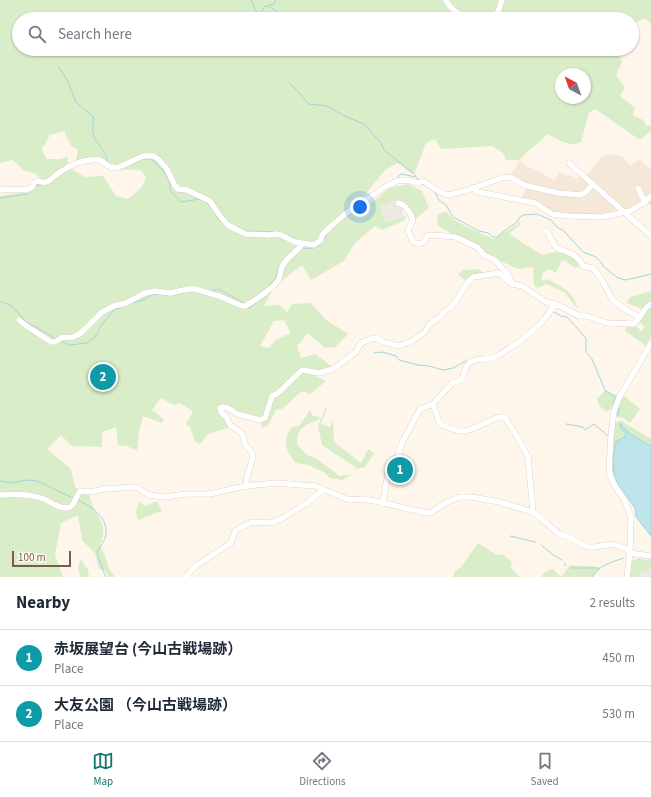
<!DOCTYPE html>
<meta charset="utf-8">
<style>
body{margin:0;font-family:"Source Sans 3","Noto Sans JP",sans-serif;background:#f2f2f3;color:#1f2937}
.compass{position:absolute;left:555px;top:68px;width:36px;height:36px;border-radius:50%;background:#fff;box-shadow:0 1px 3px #0004;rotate:319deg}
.scale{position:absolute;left:12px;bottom:10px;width:59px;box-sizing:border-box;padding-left:4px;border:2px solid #7c5b4b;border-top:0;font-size:11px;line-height:14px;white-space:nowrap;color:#7c5b4b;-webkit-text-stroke:3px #fffaf3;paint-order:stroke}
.you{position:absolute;left:360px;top:207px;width:14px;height:14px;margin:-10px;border:3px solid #fff;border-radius:50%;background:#1a73e8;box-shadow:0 0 0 6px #1a73e833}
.badge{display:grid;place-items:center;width:26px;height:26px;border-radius:50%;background:#0f766e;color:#fff;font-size:13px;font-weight:700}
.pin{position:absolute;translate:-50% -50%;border:2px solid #fff;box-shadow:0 1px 4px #0006}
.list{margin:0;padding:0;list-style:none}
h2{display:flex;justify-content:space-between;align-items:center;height:52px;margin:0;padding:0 16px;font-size:17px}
h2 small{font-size:13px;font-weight:400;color:#747a83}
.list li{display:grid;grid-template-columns:26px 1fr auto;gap:12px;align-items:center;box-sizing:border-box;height:56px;padding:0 16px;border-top:1px solid #e0e1e3}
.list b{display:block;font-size:15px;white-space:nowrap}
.list p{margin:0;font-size:13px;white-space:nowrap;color:#747a83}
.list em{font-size:13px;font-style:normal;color:#747a83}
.icon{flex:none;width:22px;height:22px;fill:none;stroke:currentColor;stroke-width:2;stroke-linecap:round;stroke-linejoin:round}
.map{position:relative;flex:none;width:651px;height:577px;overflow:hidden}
.search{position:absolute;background:#fff;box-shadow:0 1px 3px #0004;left:12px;right:12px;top:12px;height:44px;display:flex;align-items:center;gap:10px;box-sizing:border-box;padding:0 14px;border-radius:22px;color:#747a83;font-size:15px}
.sheet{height:164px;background:#fff}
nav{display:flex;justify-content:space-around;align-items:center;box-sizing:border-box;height:56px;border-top:1px solid #e0e1e3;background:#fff;font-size:11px;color:#747a83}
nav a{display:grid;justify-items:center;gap:2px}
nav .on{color:#0f766e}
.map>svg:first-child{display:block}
.residential{fill:#f6e8d9}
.industrial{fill:#efe9e4}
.green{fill:#d8edc8;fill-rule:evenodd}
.water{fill:#bde4ea;stroke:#a3d5dc}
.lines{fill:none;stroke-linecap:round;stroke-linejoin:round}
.stream{stroke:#a3d5dc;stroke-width:1}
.minor-casing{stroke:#d2bdaf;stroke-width:6}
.minor{stroke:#fff;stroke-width:5.5}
</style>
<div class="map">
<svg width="651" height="577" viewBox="0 0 651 577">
<rect width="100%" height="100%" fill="#fef6eb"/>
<polygon class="residential" points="611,154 623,156 630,166 639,159 651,169 651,206 647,203 629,213 567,218 521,198 526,188 507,176 514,170 520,160 528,168 532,168 554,180 560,172 567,176 571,175 577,179 582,174 586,177 595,164 603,156"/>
<g class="industrial">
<polygon points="395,200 401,202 404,216 386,223 380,207"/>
<polygon points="639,558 651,561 651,577 629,577"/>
</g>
<g class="green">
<path d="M0,0H651V24L645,18L632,24V19H19V49H616L622,62L616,75L625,87L620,96L635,108L633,115L643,120L647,126H651V131L640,140L595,109L589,113L581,142C570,148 558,139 548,134L524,155L520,160H506L503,153L492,146L441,149L435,139L426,143L415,172L411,173L398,163L385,170L352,211L357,212L379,197L389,188L408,184L422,191L429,208L415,219L401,202L395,200L380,207L386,223L408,215L403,221L382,230L375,226L355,243L344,261L311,280L302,265L274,287L264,306L279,305L287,312L292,304L311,303L325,319L348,334L335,347L325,348L308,333L297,346L301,358L315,354L333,367L329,372L316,376L326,381L310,394L302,391L282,409L276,410L268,425L262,428L260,422L220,405L230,427L208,434L200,444L195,441L190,427L186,424L193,411L179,403L174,405L161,398L152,410L164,419L162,423L143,416L139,431L137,451L127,446L118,445L116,427L102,432V447L72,446L61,435L47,449L71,469L75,487L90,495C92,515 111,522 100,544L110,570L115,577H109L104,570L99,569L95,553L82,540L78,515L61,523L55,555L63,577H0V196L26,192L41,180L36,174L23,170L13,160L0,163ZM561,74H585V98H561ZM64,131L71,146L78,150L76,160L77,163L99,160C118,176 121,166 142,171L146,178L141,188L128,199L116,196L103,176L85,177L69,168L67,156L61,159H46L42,149L50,135ZM284,320L291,333L277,339L269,348L260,346L274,321Z"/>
<path d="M446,212C458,225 478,232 494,239L512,227L517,225L520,219V225L509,234L542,255L560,251L580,262V266L575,268L567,262L562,260L556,273L549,269L543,273L541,281L547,279C563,288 573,290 578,309L564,292L546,284L538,288L534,285L533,267L518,269L485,254L437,225L438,214Z"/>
<polygon points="478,269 484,273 502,270 500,275 475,278 466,281 458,274 463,270"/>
<polygon points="651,291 651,336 646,346 625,331 627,324 635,325 641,331 645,327 639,322 642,309 627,303 630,297"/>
<polygon points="605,390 617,396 612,410 610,409 606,412 599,405 597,399"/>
<polygon points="623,395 640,409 630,423 623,418 616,417 618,407"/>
<polygon points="325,408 327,408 321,424 330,427 333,420 334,442 361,463 368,449 374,453 365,467 358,469 322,445 318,426"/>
<path d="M310,410L313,416L320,417L318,420C305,425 297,428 297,444L307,455L314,457L332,470L339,476L353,474L342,480L330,478L324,472L308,465L296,463C286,450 281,442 292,427L299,426Z"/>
<polygon points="622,421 651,439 651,446 630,434 621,424 620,427 626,434 625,437 619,440 613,459 614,473 611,471 615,422"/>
<polygon points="140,501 145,506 157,501 162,511 138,520 136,511"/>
<polygon points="478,543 497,555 502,554 512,562 510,567 520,577 453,577 455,571 461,567"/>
<polygon points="639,558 651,561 651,567 645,573 641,572 638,577 629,577 631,561"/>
<polygon points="81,560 88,570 89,577 80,577 78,565"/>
<polygon points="570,565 599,567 600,569 596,572 593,577 541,577 545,572 553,569 561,577"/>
</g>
<polygon class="water" points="620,423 630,434 651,446 651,536 636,517 635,508 617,482 614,473 613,459 616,441 625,437 626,434 620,427"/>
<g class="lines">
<g class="stream">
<polyline points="251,0 259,17"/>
<polyline points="269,7 275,10 284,19"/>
<polyline points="259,19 264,7 274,4 276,0"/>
<path d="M58,66L67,80L76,102L89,113L94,118C88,144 104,142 108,163"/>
<polyline points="289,82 309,104 327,106 344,116 364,124 381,143 384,150 413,173 416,176"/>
<path d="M133,164L143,159H151C160,167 172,178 170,190L181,202L200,199L210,205"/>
<polyline points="397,178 401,174 416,177 419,180"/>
<polyline points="422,184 428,187"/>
<polyline points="36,186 42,185"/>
<polyline points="435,192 439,200 446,205 453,217 479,231 488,233 493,237 497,237 509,227 515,224 519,218 523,215 537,214 551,220 557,227 564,231 583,252 596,257 600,261 604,267 618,278 626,280 651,274"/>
<polyline points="0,198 27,194 29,192"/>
<polyline points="214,212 218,219 222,222"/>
<polyline points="245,231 273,232"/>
<polyline points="290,236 298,240"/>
<path d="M302,248C318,250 321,246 328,232"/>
<polyline points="267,288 276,278 278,268 285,258"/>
<polyline points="210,291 219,289 245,304"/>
<polyline points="174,295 183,293"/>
<polyline points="0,301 12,306 27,323 38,328 56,339"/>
<polyline points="132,303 144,300 154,294 167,295"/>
<polyline points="248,307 250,308 258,301"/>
<polyline points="554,312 561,316 567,317 586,338 586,352 592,359 605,390 615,397 613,404"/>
<polyline points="61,341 69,345 87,343 96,336 100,327 114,310 120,308"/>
<polyline points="374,353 382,352 396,356 399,360 418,365 429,366 443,370 453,368 466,361"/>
<polyline points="618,415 619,408"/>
<polyline points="566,424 583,427 585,430 594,424 608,436"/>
<polyline points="0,482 2,481 10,483 27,480 37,481 73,498"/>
<path d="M78,500C92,507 108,517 106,535C105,540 100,547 97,552L104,573L106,577"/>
<polyline points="510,536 535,542"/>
<polyline points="541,545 552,554 562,560"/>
<polyline points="649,560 651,560"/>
<polyline points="565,566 565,563"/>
<polyline points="571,568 598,568"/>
<path d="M592,577C599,565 612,562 624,558"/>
</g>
<defs>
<g id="minor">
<path d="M446,0C453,14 464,16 478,19"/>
<polyline points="489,19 498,12 502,0"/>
<polyline points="569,163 651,236"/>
<polyline points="473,188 478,192 535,203 552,214 568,216 602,217 630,211 645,202 651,196"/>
<polyline points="638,188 645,202"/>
<path d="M0,190L17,189L27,190L32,187L34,183L37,181C40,182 43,183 46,182C50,181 53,177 56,175C69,165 83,158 100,160L110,167L117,168L143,156H154L158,159L167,169L174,184L178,189L187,190L210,201L220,216L228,225L237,230L246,234L269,235L276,234L281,235L295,242L314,245L321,240L322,235L330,227L345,214L385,187L397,181L406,180L418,183L423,181L440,192L448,195L465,191L502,178L510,177L524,185L558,193L580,195L585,193L593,184"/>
<path d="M398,203C406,205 411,213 413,220L408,230L413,242L419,244L424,242L427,236L431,235L455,237L477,247L484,255L495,260L508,275L513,284"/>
<path d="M546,231C551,236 552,244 558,249C561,250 564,250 567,252C574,254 580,260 583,266L593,268L602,280L612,299L626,310L640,317"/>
<path d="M19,320L25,325L51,342H55L61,338L73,337L81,333L102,312L114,306L126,303L145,293L155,291L170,293L188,289H195L219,296L242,306H245C253,302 275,287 279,279C281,273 280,267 285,262C290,255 297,252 302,244"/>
<path d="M433,404L440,424C447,427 456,432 464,431C477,430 494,415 505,417L522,445L528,457L533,512"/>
<path d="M246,486C246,474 252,465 253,454L245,444L242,433L230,425L227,418L221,412L220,408L222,407L228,408L237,414L260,420L265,418L272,396L278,393L302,370L319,373L333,369L356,352L361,343L371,339L376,338L383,342L399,346L412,341L425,332L429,325L441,316L445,311L450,308L458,298L467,283L473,277L499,273L512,284L522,286L546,302L560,306L579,316H587L607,323L633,324C642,319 642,308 651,304"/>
<path d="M0,495C13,494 31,494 44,499C51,502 62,511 70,507C75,504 76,496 80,491L91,492L104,489L136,487L149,495L163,497L187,494H209L246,486L275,483L315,486L347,499L370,500L427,513L432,512L445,503L460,497H472L499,502L533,512L542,519L559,534L569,537L587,547H595L612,544L626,549L630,553L651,556"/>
<path d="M383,503L387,479L389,472L394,470L396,466L395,463L402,443L420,409L433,404L452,383L462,380C464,375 465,366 469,363C475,357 488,361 495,357C511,348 528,336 540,324C546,318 550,310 556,304"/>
<polyline points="186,577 191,571 197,565 231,543 235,531 240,528 252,522 271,523 281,519 307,503 323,490"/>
<polyline points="627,577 630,553 631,517 625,501 615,486 609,473 611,435 614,411 619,398 651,343"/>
</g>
</defs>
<use href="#minor" class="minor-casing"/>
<use href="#minor" class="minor"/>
</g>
</svg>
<svg class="compass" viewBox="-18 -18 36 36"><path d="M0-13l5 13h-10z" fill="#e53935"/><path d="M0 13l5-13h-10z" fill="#747a83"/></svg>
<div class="scale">100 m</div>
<div class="you"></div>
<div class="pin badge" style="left:400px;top:470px;background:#0f9aa8">1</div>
<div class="pin badge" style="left:103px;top:377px;background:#0f9aa8">2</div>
<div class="search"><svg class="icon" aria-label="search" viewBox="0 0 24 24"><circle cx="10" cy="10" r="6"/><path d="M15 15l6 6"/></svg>Search here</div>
</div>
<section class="sheet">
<h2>Nearby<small>2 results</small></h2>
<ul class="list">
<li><span class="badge" style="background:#0f9aa8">1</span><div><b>赤坂展望台 (今山古戦場跡）</b><p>Place</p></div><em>450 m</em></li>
<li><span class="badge" style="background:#0f9aa8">2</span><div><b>大友公園 （今山古戦場跡）</b><p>Place</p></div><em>530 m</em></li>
</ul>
</section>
<nav>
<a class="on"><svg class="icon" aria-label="map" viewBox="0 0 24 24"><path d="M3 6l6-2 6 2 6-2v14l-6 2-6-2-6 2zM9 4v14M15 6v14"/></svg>Map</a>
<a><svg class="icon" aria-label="directions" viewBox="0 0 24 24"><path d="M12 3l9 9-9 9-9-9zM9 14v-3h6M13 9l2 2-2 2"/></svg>Directions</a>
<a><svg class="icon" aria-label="saved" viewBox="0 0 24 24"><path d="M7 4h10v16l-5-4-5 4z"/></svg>Saved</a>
</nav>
